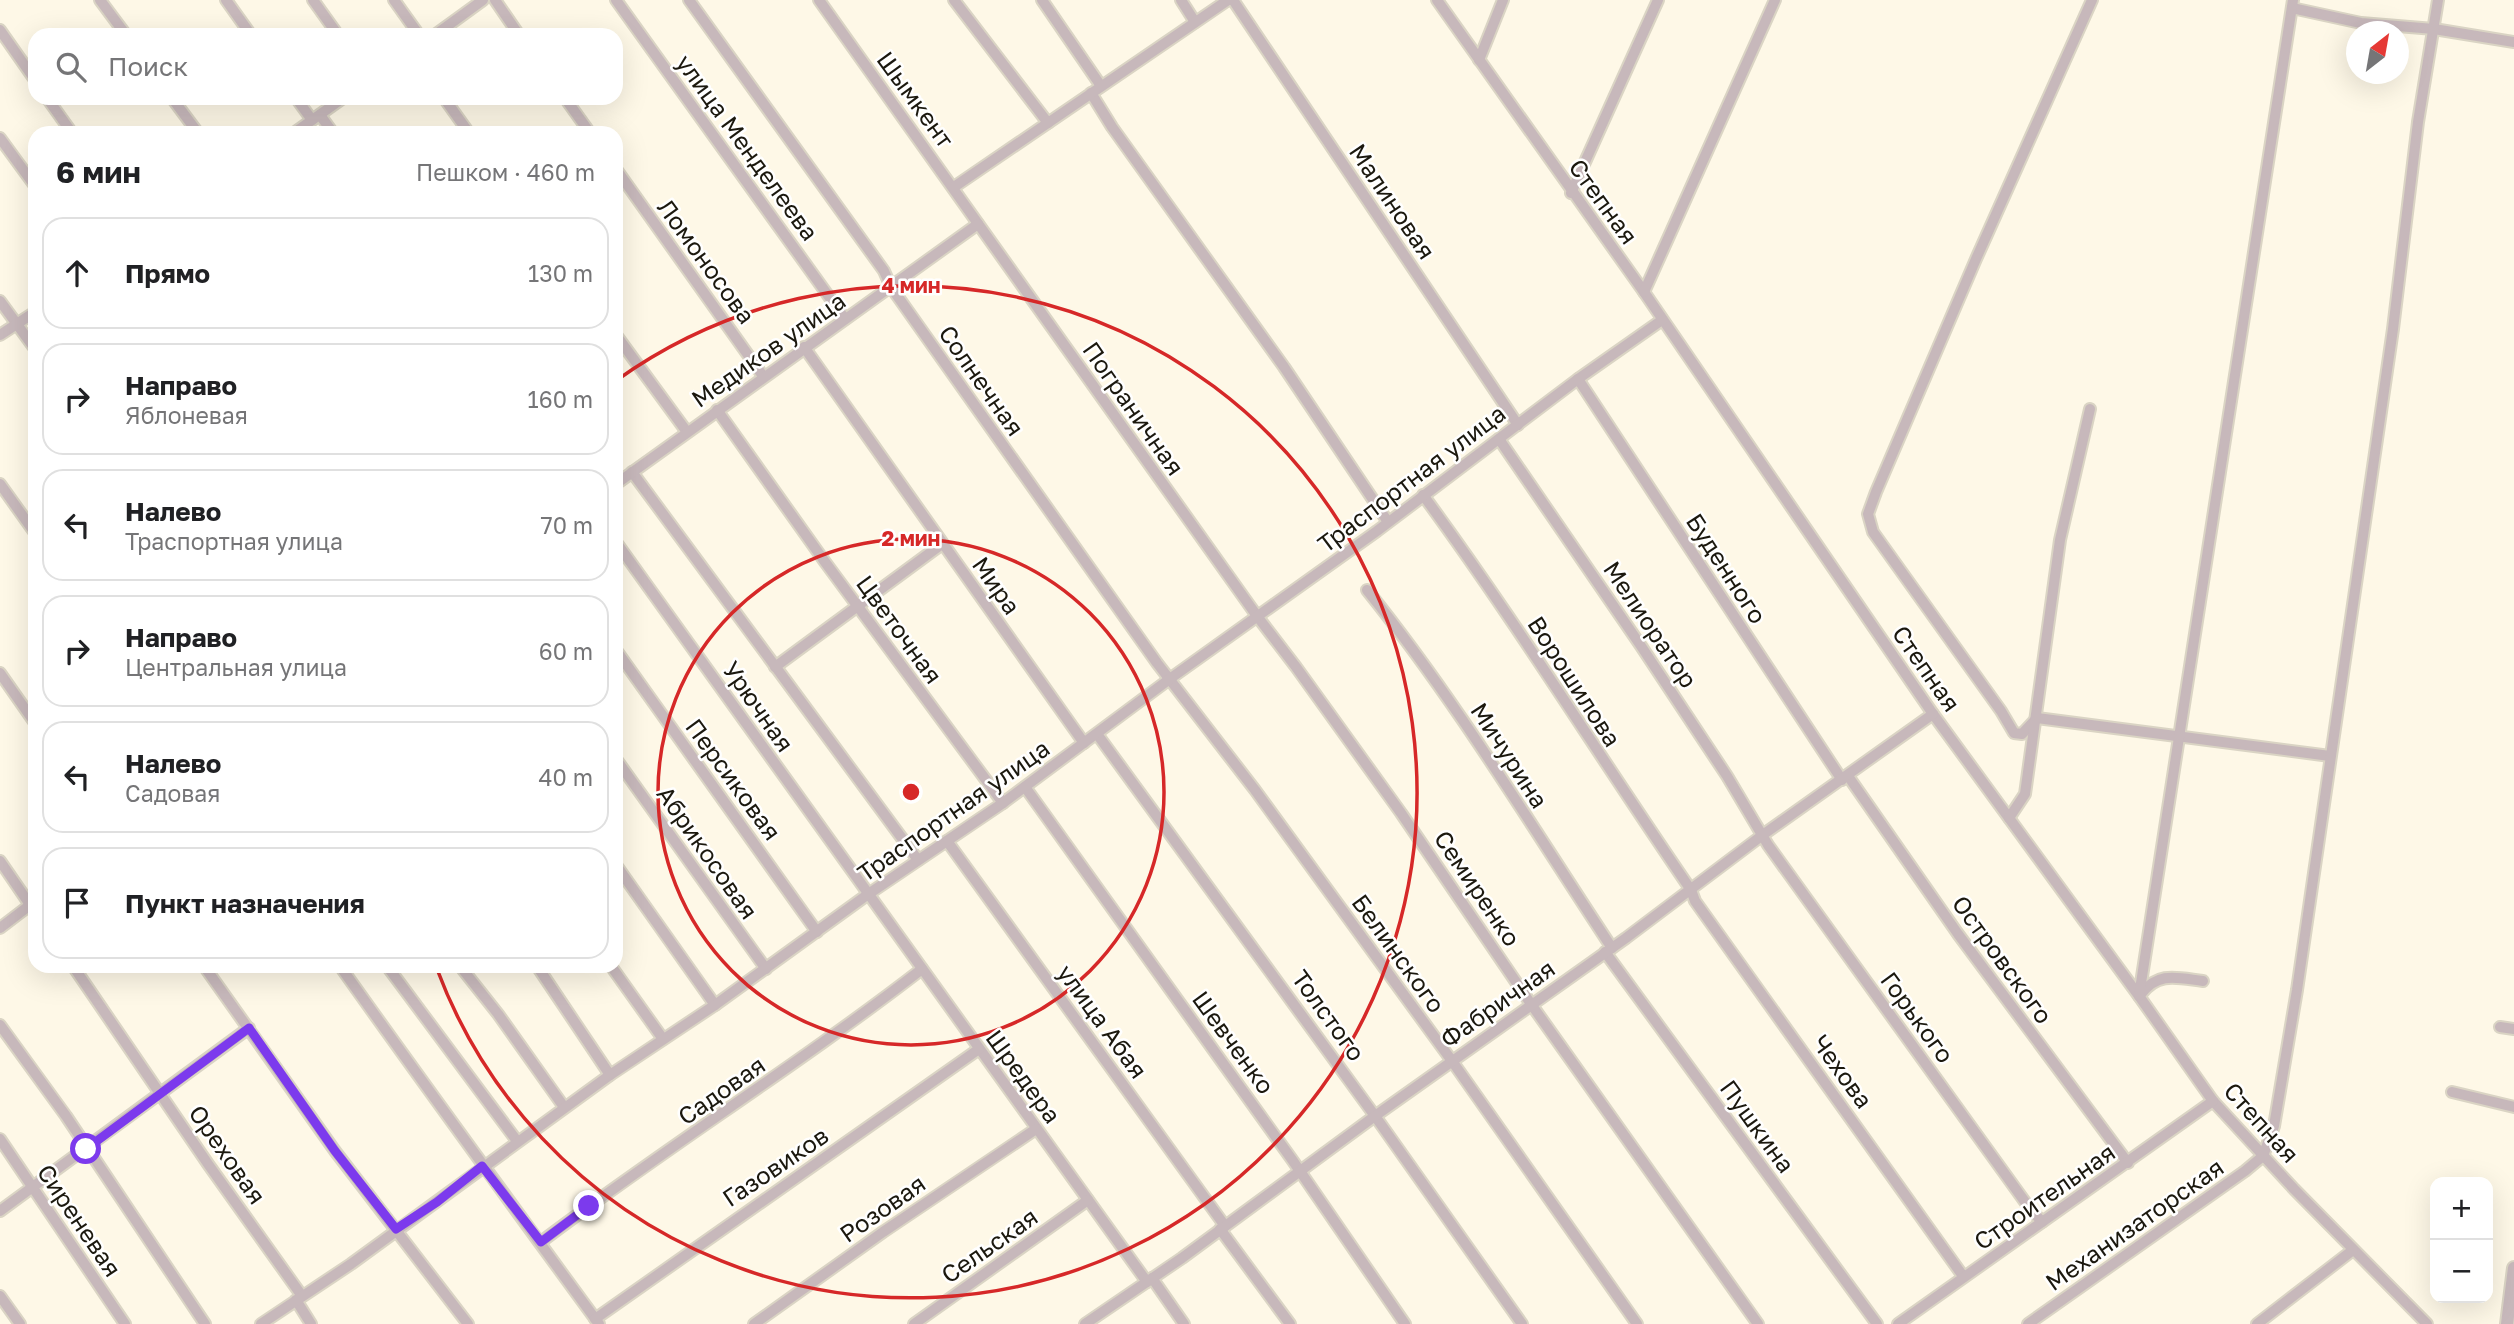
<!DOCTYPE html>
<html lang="ru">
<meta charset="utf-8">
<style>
body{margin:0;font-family:"Golos Text",sans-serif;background:#f2f2f2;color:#202124}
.controls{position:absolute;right:21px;bottom:21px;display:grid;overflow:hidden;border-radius:14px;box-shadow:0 7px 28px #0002}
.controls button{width:63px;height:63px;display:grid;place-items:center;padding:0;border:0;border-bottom:2px solid #e0e0e0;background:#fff;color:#202124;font:35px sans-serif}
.compass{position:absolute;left:2346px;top:21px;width:63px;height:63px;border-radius:50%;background:#fff;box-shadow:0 7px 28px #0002;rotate:31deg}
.stop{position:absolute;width:21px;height:21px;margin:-16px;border:5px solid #7c3aed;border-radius:50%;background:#fff}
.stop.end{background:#7c3aed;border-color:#fff;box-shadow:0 2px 7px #0008}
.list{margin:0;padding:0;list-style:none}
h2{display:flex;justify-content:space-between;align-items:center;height:91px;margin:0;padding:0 28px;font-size:30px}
h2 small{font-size:23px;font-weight:400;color:#757577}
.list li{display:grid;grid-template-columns:46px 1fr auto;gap:21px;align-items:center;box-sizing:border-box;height:112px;margin:0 14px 14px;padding:0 14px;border:2px solid #e0e0e0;border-radius:21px}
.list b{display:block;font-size:26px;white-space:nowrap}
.list p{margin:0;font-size:23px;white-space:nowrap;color:#757577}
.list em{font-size:23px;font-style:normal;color:#757577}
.icon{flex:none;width:38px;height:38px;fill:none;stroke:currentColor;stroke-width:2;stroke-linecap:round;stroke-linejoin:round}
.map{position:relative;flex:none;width:2514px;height:1324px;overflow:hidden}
.search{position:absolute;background:#fff;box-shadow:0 7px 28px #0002;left:28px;top:28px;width:595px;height:77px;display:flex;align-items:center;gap:18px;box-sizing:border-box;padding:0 24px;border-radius:21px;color:#757577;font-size:26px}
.panel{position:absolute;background:#fff;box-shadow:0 7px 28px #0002;left:28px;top:126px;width:595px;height:847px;border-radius:21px}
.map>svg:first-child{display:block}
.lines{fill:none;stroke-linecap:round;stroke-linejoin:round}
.minor-casing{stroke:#dad4c4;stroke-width:14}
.tertiary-casing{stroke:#dad4c4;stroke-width:16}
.minor{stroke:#c7b8bb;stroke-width:10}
.tertiary{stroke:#c7b8bb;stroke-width:12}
.route{stroke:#7c3aed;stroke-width:9}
.ring{fill:none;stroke:#d62828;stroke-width:3.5}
.labels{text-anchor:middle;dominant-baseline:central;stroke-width:5;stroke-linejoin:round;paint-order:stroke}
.street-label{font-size:24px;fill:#1b180e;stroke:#fff}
.centre{fill:#d62828;stroke:#fff;stroke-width:3.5}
.ring-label{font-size:21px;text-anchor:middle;font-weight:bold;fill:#d62828;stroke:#fff;stroke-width:5;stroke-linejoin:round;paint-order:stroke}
</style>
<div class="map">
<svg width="2514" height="1324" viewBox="0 0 2514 1324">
<rect width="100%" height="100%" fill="#fef8e7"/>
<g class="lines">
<defs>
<g id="minor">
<polyline points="100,0 126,35"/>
<polyline points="226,0 251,35"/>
<polyline points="313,0 338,35"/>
<polyline points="394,0 419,35"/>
<polyline points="495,0 519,35"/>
<polyline points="616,0 845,319"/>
<polyline points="689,0 884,271 891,287 1157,663 1255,790 1452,1061 1637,1324"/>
<polyline points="819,0 1257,616 1296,667 1401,813 1531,1004 1758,1324"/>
<polyline points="954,0 1048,123"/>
<polyline points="1042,0 1101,86"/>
<polyline points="1181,0 1195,22"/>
<polyline points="1233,0 1518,425"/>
<polyline points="1437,0 1644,292 1933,714 2139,996 2213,1101 2294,1189 2427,1324"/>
<polyline points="2092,0 1976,259 1876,492 1868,514 1873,532 2001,711 2014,733 2022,734 2037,718 2330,756"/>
<polyline points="2292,8 2361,23 2434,29 2514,42"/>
<polyline points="0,30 35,80"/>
<polyline points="435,35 483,0"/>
<polyline points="1479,60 1503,0"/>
<polyline points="1091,93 1112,127 1284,367 1388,522"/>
<polyline points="47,98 72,133"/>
<polyline points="172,98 198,133"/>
<polyline points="296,98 312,120"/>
<polyline points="444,98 469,133"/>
<polyline points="565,98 590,133"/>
<polyline points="320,115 333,133"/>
<polyline points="294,133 343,98"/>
<polyline points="0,138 35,186"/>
<polyline points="616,169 763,376"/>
<polyline points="954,187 1228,0"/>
<polyline points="1571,193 1658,0"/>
<polyline points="1644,292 1775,0"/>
<polyline points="0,301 35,349"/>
<polyline points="0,335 35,312"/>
<polyline points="616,335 687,432"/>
<polyline points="804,347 1084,743"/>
<polyline points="1578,379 1842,780"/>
<polyline points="717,410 825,562 1003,803"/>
<polyline points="1499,439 1641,646 1727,776 1768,845 2028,1206 2042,1222"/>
<polyline points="632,472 918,860"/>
<polyline points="0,484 35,533"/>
<polyline points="616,484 978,224"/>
<path d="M1423,495C1517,623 1601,759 1691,890L1695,901L1963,1276"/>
<polyline points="616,542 1147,1282"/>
<path d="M1367,590C1457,702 1532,827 1612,948"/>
<polyline points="616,650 817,932"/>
<polyline points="775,667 942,544"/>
<polyline points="0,673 35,723"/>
<polyline points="1097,734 1375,1116 1522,1324"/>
<polyline points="616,759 766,969"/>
<polyline points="1848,776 1958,934 2128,1163"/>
<polyline points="1025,787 1293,1161 1405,1324"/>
<polyline points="2009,818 2025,794 2060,540 2090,409"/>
<polyline points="947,841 1225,1226"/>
<polyline points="0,861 35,912"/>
<polyline points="616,865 715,1005"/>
<polyline points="0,928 34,902"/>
<polyline points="1605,952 1877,1324"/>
<polyline points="73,966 208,1164 302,1296"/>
<polyline points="204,966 335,1151 468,1324"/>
<path d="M340,966C425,1086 512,1205 599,1324"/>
<polyline points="387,966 517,1141"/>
<polyline points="460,966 498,1014 564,1107"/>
<polyline points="537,966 610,1075"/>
<polyline points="611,966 663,1039"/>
<path d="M2141,994C2158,971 2178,978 2203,981"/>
<polyline points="2139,996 2293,0"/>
<polyline points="0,1025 66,1116 205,1324"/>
<polyline points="2500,1027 2514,1029"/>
<polyline points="2452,1092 2514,1107"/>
<polyline points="0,1139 125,1324"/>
<polyline points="0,1211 249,1028"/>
<polyline points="1220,1229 1290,1324"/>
<path d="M541,1242C665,1148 798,1065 922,969"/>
<polyline points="1152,1278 1184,1324"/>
<polyline points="0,1296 20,1324"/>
<polyline points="296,1300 311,1324"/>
<polyline points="595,1319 979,1049"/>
<polyline points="261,1324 351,1264 610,1075 715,1005 867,895 1003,803 1171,678 1377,531 1578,379 1662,320"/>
<polyline points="754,1324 883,1232 1036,1129"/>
<polyline points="914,1324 1088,1200"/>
<polyline points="1085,1324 1182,1258 1375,1116 1626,938 1764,834 1933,714"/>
<polyline points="1898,1324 2213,1101"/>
<polyline points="2028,1324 2245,1171 2263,1156 2274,1126 2297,990 2393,329 2418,122 2438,0"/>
<polyline points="2257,1324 2353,1250"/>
</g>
<polyline id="tertiary" points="2507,1324 2514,1268"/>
</defs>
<use href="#minor" class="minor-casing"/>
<use href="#tertiary" class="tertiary-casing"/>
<use href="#minor" class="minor"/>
<use href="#tertiary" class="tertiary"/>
</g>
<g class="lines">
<polyline class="route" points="86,1149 249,1028 335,1151 396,1229 437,1202 482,1166 541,1242 589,1206"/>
</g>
<g class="ring">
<circle cx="911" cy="792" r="253"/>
<path d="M617 380A506 506 0 1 1 437 969"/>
</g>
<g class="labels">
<g class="street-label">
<text transform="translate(916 99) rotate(54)">Шымкент</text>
<text transform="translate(748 147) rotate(54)">улица Менделеева</text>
<text transform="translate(1393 201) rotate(56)">Малиновая</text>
<text transform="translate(1604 201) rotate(54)">Степная</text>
<text transform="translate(707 261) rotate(54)">Ломоносова</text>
<text transform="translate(768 349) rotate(-35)">Медиков улица</text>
<text transform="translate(982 380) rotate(55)">Солнечная</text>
<text transform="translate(1134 408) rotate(55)">Пограничная</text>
<text transform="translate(1411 478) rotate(-37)">Траспортная улица</text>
<text transform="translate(1727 568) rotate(57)">Буденного</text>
<text transform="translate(997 585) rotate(55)">Мира</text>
<text transform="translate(1651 624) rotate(56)">Мелиоратор</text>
<text transform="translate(900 629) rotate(54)">Цветочная</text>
<text transform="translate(1927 668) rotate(55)">Степная</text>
<text transform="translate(1575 681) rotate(57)">Ворошилова</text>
<text transform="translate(759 706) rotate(55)">Урючная</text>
<text transform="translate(1510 755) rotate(57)">Мичурина</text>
<text transform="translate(734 779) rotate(54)">Персиковая</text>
<text transform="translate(953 810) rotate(-35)">Траспортная улица</text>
<text transform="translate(708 852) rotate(55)">Абрикосовая</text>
<text transform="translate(1478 888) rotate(56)">Семиренко</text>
<text transform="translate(1399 953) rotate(54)">Белинского</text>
<text transform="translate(2003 959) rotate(54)">Островского</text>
<text transform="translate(1497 1003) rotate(-35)">Фабричная</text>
<text transform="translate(1329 1015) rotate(54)">Толстого</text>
<text transform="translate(1918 1017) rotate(54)">Горького</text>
<text transform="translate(1103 1021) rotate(54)">улица Абая</text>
<text transform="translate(1234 1042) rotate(54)">Шевченко</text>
<text transform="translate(1843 1071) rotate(54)">Чехова</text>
<text transform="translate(1024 1076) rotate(54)">Шредера</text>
<text transform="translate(721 1090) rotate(-35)">Садовая</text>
<text transform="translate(2262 1122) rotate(48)">Степная</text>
<text transform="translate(1758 1126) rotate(54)">Пушкина</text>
<text transform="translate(228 1154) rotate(55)">Ореховая</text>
<text transform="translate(775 1166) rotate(-34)">Газовиков</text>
<text transform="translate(2044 1196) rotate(-35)">Строительная</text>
<text transform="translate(882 1208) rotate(-35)">Розовая</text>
<text transform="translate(80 1220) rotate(56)">Сиреневая</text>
<text transform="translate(2134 1224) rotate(-35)">Механизаторская</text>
<text transform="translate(989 1245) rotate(-35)">Сельская</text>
</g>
</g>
<circle cx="911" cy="792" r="10" class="centre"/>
<g class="ring-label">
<text x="911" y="293">4 мин</text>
<text x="911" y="546">2 мин</text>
</g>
</svg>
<div class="controls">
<button>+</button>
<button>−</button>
</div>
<svg class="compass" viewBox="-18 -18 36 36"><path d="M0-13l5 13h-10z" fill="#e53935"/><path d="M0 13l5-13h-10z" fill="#757577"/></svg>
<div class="stop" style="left:86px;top:1149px"></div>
<div class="stop end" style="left:589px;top:1206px"></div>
<div class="search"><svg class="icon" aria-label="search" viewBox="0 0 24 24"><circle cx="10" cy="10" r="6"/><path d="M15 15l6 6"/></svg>Поиск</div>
<section class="panel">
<h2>6 мин<small>Пешком · 460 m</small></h2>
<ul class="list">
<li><svg class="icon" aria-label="ahead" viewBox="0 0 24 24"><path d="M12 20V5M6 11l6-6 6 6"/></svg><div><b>Прямо</b></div><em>130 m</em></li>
<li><svg class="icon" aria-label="right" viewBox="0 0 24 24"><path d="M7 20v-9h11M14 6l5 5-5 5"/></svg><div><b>Направо</b><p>Яблоневая</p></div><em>160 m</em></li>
<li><svg class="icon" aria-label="left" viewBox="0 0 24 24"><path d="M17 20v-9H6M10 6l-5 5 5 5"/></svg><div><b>Налево</b><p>Траспортная улица</p></div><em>70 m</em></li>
<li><svg class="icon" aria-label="right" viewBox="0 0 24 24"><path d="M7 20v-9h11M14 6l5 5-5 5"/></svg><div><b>Направо</b><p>Центральная улица</p></div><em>60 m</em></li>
<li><svg class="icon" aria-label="left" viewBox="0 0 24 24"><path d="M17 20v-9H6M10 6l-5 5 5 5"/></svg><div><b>Налево</b><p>Садовая</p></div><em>40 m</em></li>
<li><svg class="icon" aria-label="arrive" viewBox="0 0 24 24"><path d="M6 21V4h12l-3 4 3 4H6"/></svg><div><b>Пункт назначения</b></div></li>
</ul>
</section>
</div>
